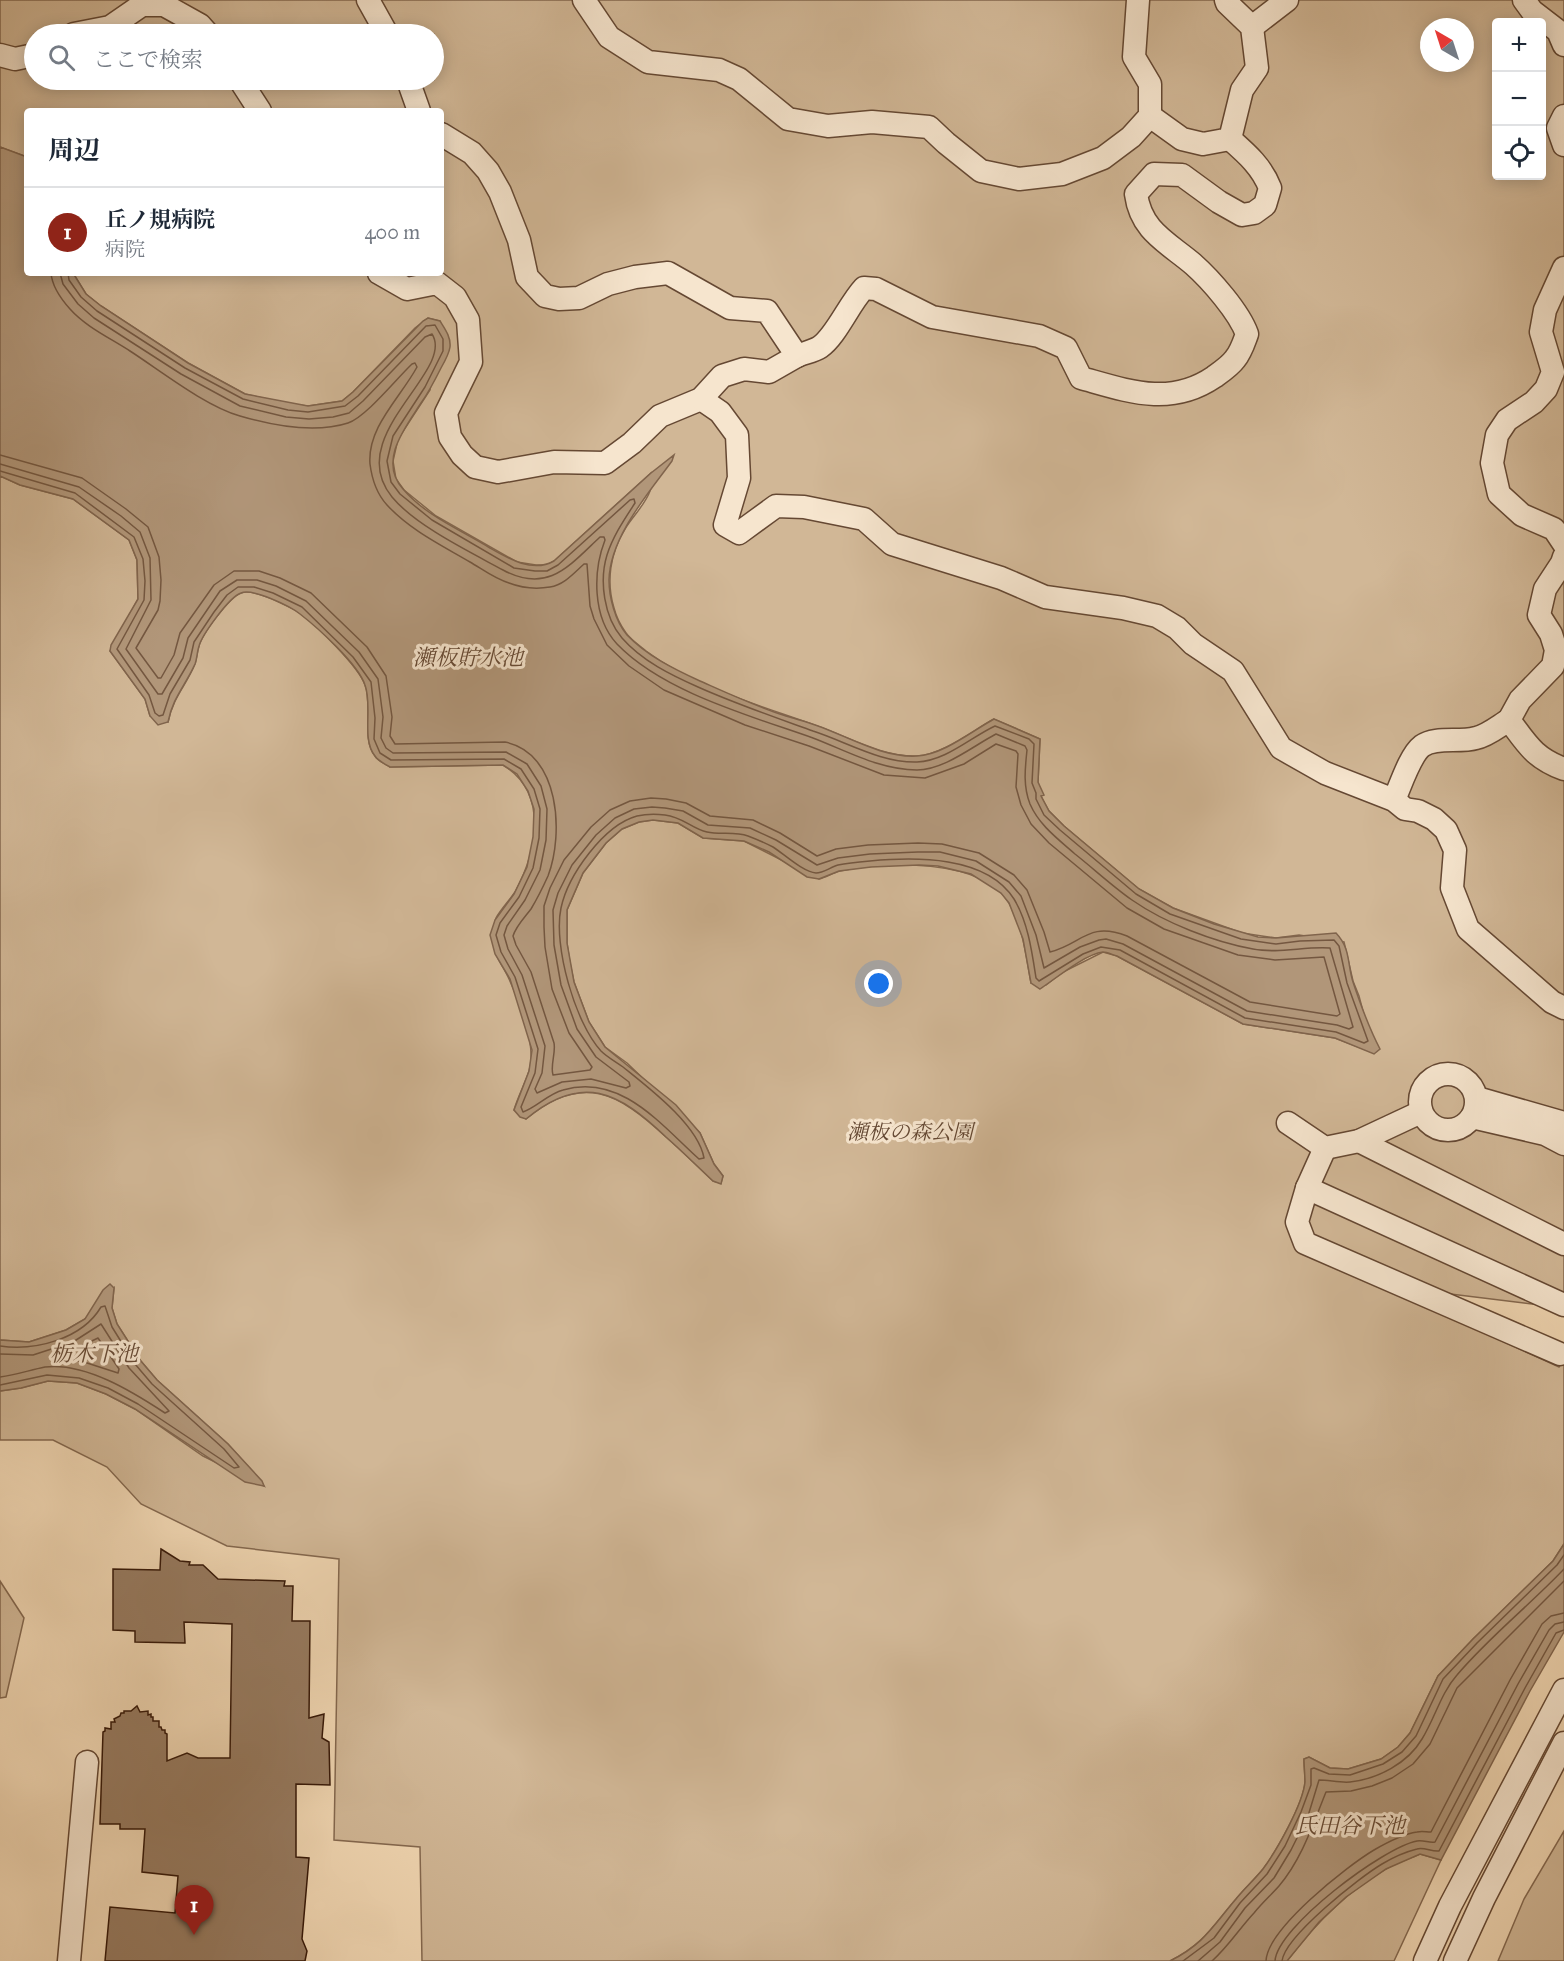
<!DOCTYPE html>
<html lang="ja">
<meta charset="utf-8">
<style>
body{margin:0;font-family:"IM FELL Great Primer","Noto Serif JP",serif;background:#f2f2f3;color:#1f2937}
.controls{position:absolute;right:18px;top:18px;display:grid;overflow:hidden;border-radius:6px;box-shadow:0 3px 15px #0003}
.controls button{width:54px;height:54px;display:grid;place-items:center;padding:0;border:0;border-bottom:2px solid #e0e1e3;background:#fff;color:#1f2937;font:30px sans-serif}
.compass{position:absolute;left:1420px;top:18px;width:54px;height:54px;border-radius:50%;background:#fff;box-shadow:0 3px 15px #0003;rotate:321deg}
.you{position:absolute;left:879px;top:984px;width:21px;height:21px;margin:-15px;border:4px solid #fff;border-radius:50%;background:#1a73e8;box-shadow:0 0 0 9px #1a73e833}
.badge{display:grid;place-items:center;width:39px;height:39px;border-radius:50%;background:#8f2418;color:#fff;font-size:20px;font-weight:700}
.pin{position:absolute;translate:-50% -50px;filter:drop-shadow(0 2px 3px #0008)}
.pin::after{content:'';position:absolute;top:32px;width:21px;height:18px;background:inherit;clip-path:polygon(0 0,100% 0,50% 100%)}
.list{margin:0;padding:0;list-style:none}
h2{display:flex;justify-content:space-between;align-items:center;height:78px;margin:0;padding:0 24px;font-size:26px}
h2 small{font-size:20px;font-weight:400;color:#747a83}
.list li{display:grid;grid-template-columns:39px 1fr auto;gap:18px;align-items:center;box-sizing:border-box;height:90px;padding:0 24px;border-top:2px solid #e0e1e3}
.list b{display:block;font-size:22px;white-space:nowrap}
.list p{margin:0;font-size:20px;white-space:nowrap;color:#747a83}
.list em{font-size:20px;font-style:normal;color:#747a83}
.icon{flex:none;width:33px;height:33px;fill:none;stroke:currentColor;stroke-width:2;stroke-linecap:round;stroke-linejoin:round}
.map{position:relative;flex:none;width:1564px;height:1961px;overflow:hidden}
.search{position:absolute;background:#fff;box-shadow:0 3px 15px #0003;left:24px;top:24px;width:420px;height:66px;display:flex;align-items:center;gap:15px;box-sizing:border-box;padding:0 21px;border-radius:33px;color:#747a83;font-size:22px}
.panel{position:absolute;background:#fff;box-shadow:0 3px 15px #0003;left:24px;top:108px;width:420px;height:168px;border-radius:6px}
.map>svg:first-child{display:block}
.green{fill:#d1b796;stroke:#84684f;stroke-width:1.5;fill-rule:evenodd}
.water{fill:#b19679;stroke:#80644c;stroke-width:1.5}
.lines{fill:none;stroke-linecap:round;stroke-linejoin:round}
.shore{stroke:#745740;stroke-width:1.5}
.building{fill:#977b61;stroke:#361808;stroke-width:1.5}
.minor-casing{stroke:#654833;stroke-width:25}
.minor{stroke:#f6e5ce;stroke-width:22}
.labels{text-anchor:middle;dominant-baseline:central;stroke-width:6;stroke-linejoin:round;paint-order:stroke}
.park-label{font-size:21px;font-style:italic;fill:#644833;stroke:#f6e5ce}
.water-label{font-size:22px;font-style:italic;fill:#674a35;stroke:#f6e5ce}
</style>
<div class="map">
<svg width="1564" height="1961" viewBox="0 0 1564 1961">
<rect width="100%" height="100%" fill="#f1d7b3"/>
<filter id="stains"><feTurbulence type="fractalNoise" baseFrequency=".00333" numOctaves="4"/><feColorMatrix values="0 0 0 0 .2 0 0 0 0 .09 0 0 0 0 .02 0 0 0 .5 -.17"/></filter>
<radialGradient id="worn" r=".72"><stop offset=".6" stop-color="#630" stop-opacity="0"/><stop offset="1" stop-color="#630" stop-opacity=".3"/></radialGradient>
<g class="green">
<path d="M0,0H1564V1308L1426,1291L1303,1250L1559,1367L1564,1357V1544L1553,1561L1473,1639L1438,1676L1410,1733L1398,1747L1381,1759L1348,1769L1330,1768L1309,1757L1304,1759C1304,1767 1305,1775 1305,1782C1303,1804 1277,1850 1263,1869C1255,1879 1244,1889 1236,1899C1212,1927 1204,1944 1170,1961H422L420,1847L334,1840L339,1559L227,1546L141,1504L107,1467L53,1440H0V1391L21,1388L48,1381L77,1383L106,1394L135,1409L203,1456L264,1486L261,1481L228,1444L157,1380L140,1360L117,1324L112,1308L114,1288L85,1319L66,1330L29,1342L0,1340V476L20,485L73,499L129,540L137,560L138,599L110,651L145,699L150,716L168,722C173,697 186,686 195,664C197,658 197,652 199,646C202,635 229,597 241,593C254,588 285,605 297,611C313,621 359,667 365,685C373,706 361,739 375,756C378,761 385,764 390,767L503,765C549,793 537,851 515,892C509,901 501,909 496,918C493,925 495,938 495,945C495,958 504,967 509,979C520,1002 537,1047 529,1071C525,1084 518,1096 514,1110L526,1119C582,1072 619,1093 666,1137C682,1151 697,1166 713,1181L721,1183L723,1176L714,1164L700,1133L627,1063L605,1047L589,1022L574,982L570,963L567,943V910L583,873L606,843L622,829L639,822L653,820L678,823L703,838L744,841L819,879C826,877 833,873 840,871C884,861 982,858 1009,903C1023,927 1026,956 1031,983L1046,985L1063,972L1103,952L1117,956L1243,1024L1335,1038L1374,1053L1359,996L1353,981L1344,942L1299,935L1276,938L1242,933L1173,908L1139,889L1064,826L1049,811L1041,796L1038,782L1040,739L994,719C972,731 942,755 917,756C882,757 849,737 817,726C759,705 696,688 646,651C640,646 631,640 626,633C621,626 616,616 614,608C606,582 610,553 625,529C632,517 645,505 650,491C652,486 651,479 651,473L554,561L547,565H536L517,562L436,516L404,490L396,479L393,461L398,439L430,390L440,321L428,318L415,328L353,392L342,401L308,406L289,404L245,394L188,363L101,306L86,294L73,273H441V111H27V157L0,147ZM1496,22H1542V176H1496ZM1429,27H1465V63H1429ZM34,34H434V80H34Z"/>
<polygon points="0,1581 24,1618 6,1697 0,1698"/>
<polygon points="1564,1831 1564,1961 1498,1961 1524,1899"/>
<path d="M1420,1854L1441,1860L1394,1961H1287C1314,1925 1347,1891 1386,1869C1396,1863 1409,1859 1420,1854Z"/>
</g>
<g class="water">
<path d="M0,147L27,157V273H73L86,294L101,306L188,363L245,394L308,406L342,401L353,392L423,321L428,318L440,321C445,329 451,337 450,347C449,354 445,361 441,368C435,380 429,392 421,403C405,428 378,461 403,489C426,516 461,530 490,548C509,559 533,573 554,561L651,473L674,455L672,461C648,494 610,537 609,580C609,597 615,621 627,635C647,656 674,669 700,681C727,693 755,706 783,715C795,719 807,722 818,726C849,737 883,758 917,756C943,755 972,731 994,719L1040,739L1038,782L1044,795L1041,796L1049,811L1064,826L1139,889L1173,908L1214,924L1258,937L1276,938L1336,933C1351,949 1347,963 1353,982C1361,1006 1368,1026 1380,1049L1374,1054L1335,1038L1243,1024L1117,956C1113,955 1107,952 1103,952C1085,954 1055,979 1040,989L1031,983L1023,939L1009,903L1001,893L971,874L938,866L919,865L871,867L839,871L819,879L807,877L769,852L744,841L703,838L678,823L653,820L639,822L622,829L606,843L583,873L567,910V943L574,982L589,1022L605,1047L676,1105L700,1133L714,1164L723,1176L721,1184L713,1181C697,1166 682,1151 666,1137C619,1092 582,1072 526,1119L520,1117L514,1110L529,1071L532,1050L510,979L495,954L490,935L495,920L514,894L527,867L533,837L534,809L528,791L517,774L503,765L390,767C385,764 378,761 375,756C361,739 373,706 365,685C358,664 318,628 300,614C290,606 253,588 241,593C229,597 202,635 199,646C197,652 197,659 195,664C185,686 173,697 168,722L158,725L150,716L145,699L110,651L111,645L138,599L137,560L129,540L73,499L20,485L0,476Z"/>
<polygon points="110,1284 114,1288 112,1308 117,1324 140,1360 157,1380 228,1444 262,1481 264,1486 245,1482 135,1409 106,1394 77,1383 48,1381 21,1388 0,1391 0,1340 29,1342 66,1330 85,1319 103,1290"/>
<path d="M1564,1544V1632L1530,1691L1441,1860L1420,1854L1386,1869L1346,1897L1319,1922L1287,1961H1170C1204,1944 1212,1927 1236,1899C1244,1889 1255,1879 1263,1869C1277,1850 1303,1804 1305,1782C1305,1775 1304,1767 1304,1759L1309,1757L1330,1768L1348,1769L1381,1759L1398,1747L1410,1733L1438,1676L1473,1639L1553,1561Z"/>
</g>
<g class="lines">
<g class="shore">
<path d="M0,455L82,478L126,509L148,527L159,557L161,580L160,601L158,610L136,648L158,678H161L174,655L180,633L214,585L234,571H259L280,578L311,593L367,647L386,676L392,717L390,736L395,744L505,742C560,753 564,834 548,876C543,887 537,899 531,909C525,917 516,926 513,936L516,945L531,972L554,1043C556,1053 550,1066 553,1075L590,1070L592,1067L569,1033L552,989L545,947L544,927V906L550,888L564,860L591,827L610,810L630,801L651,798L666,799L686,803L710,816L753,820L780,833L817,856L836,849L868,845L918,843L942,844L979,853L1014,875L1027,890L1044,932L1050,952C1082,944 1088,921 1127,936L1250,1002L1337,1016L1340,1014L1324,957L1275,960L1238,955L1164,929L1127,908L1049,843L1031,824L1021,805L1016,787L1018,754L1016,751L996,744L964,764L925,778L884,775L809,746L745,725L664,690L629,666L607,645L594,619L590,606L587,564H584C574,573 564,585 550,587C538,589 522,588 509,583C495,579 482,569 470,562C441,545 410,530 387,505C376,493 372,480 370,464C367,427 401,397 417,367L415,363L412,364C397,378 366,417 348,423C314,434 274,426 240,416C205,406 161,371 130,351C110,338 86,327 70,309C61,299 52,286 51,273"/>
<path d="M0,464L79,487L121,516L140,532L150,558L151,600L126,649L158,694H162L183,658L188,638L220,591L237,580H257L276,586L306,601L359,652L378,679L383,717L381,738L386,748L393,753L506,752L527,764L541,786L547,809L546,840L540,870L525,900L507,926L504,935L508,949L522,975L545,1046L542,1073L535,1089L537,1093L562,1082L591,1079L626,1088L630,1086L629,1082L596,1057L577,1029L561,985L554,945L553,910L558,893L572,865L596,835L615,818L634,809L652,807L665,808L683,811L708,825L750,828L776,840L817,865L838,858L870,854L918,852H940L976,861L1009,882L1021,896L1036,935L1044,968L1080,947L1099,940L1106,939L1123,944L1247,1011L1337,1025L1349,1029L1353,1027L1330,948C1305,946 1279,954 1253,949C1214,942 1165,923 1132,900C1112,886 1094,869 1075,854C1058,839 1039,825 1030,804C1023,786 1025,769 1027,750L1025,746L996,734C973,746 944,770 917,770C880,770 847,751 813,738C751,716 663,692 617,644C592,617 593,571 605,540L604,537H600C569,566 548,594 503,570C470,552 416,526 392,497C342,436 456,371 432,334L425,337L363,401L349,413L333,417L309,419L286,417L240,406L181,374L94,318L78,304L63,284L60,273"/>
<path d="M0,471L75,493L134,537L143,559L145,581L144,600L117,649L149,695L155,713L159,716L163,715L170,694L190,660L194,642L214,612L227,595L238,587H254L273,593L302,607L353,657L371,682L375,718L374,739L380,753L391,760L504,759L521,769L534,789L540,809L539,838L533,868L519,897L500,923L496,935L501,952L515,977L538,1049L535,1073L521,1107L523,1112C537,1107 548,1094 563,1090C621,1073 661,1125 699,1159L704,1158C698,1125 649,1088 623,1067C616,1062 607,1057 601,1051C575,1023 553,945 561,908C568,875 604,825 637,816C646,814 656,814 665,815C683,817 692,829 707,832C720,835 735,831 748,836C756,839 765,843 773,847C784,854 803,872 816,873C823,873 831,867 838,865C848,863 859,862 870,861C914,857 986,855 1014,899C1028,922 1032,952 1036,978L1039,981L1083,954L1101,947L1120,950L1245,1018L1336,1032L1364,1043L1368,1041L1347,983L1339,946L1334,940L1300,941L1276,944L1241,939L1170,914L1136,894L1060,830L1044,815L1036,799V793L1032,783L1034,744L1029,739L995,726C971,737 946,761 917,762C881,763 847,742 813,731C774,717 736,704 698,687C671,675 642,661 622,638C604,617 599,581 607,555C613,536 624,520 635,503L634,499L630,500L558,565L547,571H535L514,568L432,520L400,494L391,482L387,461L393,436L425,387L443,351V339L435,325L426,326L358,396L345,406L308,412L288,410L243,399L185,368L97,311L81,297L69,280L68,273"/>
<polygon points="98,1338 119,1369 118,1373 84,1362 63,1358 65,1354"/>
<path d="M0,1346C36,1351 82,1339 101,1307L105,1306L112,1327L135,1364L152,1384L224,1449L239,1467L234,1468L138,1404L108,1388L79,1378L47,1375L0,1385"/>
<path d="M0,1354L33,1355L73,1342L101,1324L129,1368L169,1411L165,1413C133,1392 85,1362 45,1367C30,1370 16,1375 0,1377"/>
<polyline points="1183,1961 1214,1938 1240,1903 1267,1874 1285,1846 1301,1812 1311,1785 1311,1769 1314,1768 1329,1774 1350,1775 1383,1764 1402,1752 1416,1736 1443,1679 1477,1643 1557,1565 1564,1555"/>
<path d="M1198,1961L1220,1942L1245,1908L1274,1878L1291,1850L1308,1816L1319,1780C1329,1780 1340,1783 1350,1782C1378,1779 1408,1763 1422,1739C1435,1718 1441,1693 1457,1675C1490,1636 1530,1605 1564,1569"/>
<path d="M1212,1961C1228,1947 1239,1929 1254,1913C1262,1903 1271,1895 1279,1886C1302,1859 1313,1824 1326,1792L1351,1791L1372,1786L1392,1778L1413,1764L1430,1744L1457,1688L1564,1581"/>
<path d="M1266,1961C1267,1929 1347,1866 1374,1850C1386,1843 1404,1834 1417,1832C1422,1831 1426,1832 1431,1832L1510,1680L1542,1624L1551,1616L1564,1613"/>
<path d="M1275,1961C1277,1927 1384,1847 1417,1841C1424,1840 1429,1843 1435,1842L1518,1684L1549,1630L1555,1624L1564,1622"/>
<path d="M1282,1961C1285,1936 1360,1877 1382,1864C1392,1858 1405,1852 1417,1849C1424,1847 1432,1852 1439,1851L1525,1688L1556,1633L1564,1630"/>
</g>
</g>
<polygon class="building" points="161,1549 180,1561 190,1562 189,1565 203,1565 218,1579 285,1581 284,1586 293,1586 292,1621 310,1621 309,1718 324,1714 322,1738 329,1742 330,1785 296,1784 296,1857 309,1858 302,1939 307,1951 305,1961 105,1961 110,1907 175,1913 178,1876 142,1872 145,1829 120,1829 120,1824 100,1824 103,1732 105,1731 105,1728 111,1729 111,1722 115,1722 114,1719 120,1716 121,1713 124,1713 124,1711 131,1711 137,1706 140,1712 148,1711 148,1715 151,1714 151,1717 153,1717 153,1721 159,1721 159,1727 161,1727 162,1730 165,1730 165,1733 167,1734 167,1761 187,1753 198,1758 230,1758 232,1624 184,1622 185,1643 135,1642 135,1631 113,1630 113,1569 160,1570"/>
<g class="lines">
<defs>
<g id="minor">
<polyline points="368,0 387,34"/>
<polyline points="584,0 609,37 648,62 719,70 739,79 788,119 828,126 872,122 929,127 946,143 981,171 1019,179 1062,174 1103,158 1131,137 1150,116 1150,84 1134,57 1138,0"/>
<polyline points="1524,0 1532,11 1558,31 1564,45"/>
<polyline points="1252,27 1287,0"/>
<polyline points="74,34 110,27 142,5 164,5 200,25 208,34"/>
<polyline points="0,55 15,59 34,55"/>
<polyline points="240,80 260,111"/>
<polyline points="408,80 419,111"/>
<polyline points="1150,116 1182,139 1203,144 1230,139 1242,90 1257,68 1252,27 1227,3 1226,0"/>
<polyline points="1564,116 1558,128 1564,145"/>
<polyline points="1564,268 1545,310 1541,332 1553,372 1546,389 1534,402 1507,420 1497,435 1492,463 1499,494 1522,515 1554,529 1564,544"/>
<polyline points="379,273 407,289 437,283 455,297 468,320 471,362 446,413 450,437 462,455 475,467 498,472 554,462 605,463 632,443 660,416 701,399 722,376 744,369 769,372 797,356 767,311 730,308 668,273 635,277 608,284 579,298 559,299 545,296 527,277 519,240 500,192 488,171 472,153 441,134"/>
<path d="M797,356C804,353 814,351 820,347C836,336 849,304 864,288L876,289L932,317L1039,336L1066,348L1081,378C1128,391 1170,407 1214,377C1221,372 1230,366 1235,359C1241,352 1244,342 1247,334C1239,312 1211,280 1193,264C1167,242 1141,231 1136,194L1154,174L1182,175L1219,202L1242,215L1254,213L1265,205L1270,188C1262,167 1247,154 1230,139"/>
<polyline points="701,399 720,412 737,435 739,478 725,525 739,533 776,506 804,507 864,519 892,544 1001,578 1045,597 1123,608 1157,616 1177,628 1193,644 1233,671 1281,748 1325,773 1394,800 1405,809 1418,811 1434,819 1446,830 1455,850 1452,888 1468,929 1552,1002 1564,1008"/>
<polyline points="1509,720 1520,700 1553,666 1556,650 1551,634 1539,615 1545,589 1562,563 1564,557"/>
<path d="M1394,800C1400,787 1410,755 1422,746C1436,736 1459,743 1476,738C1487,736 1499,726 1509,720C1527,744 1534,758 1564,769"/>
<circle cx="1448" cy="1102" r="28"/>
<polyline points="1477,1098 1564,1123"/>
<polyline points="1472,1117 1545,1134 1564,1144"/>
<polyline points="1288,1123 1325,1148 1359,1141 1421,1112"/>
<polyline points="1359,1141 1564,1244"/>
<polyline points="1325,1148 1307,1188 1297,1222 1305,1243 1560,1354"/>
<polyline points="1307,1188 1564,1305"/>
<polyline points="69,1961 87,1762"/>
<polyline points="1425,1961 1450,1906 1564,1690"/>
<polyline points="1455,1961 1484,1898 1564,1743"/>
</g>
</defs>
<use href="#minor" class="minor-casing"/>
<use href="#minor" class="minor"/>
</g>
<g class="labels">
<g class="park-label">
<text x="910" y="1132">瀬板の森公園</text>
</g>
<g class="water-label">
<text x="468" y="657">瀬板貯水池</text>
<text x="94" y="1353">栃木下池</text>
<text x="1350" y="1825">氏田谷下池</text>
</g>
</g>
<rect width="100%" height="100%" filter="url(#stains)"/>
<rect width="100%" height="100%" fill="url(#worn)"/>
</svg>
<div class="controls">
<button>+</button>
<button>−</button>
<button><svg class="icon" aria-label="locate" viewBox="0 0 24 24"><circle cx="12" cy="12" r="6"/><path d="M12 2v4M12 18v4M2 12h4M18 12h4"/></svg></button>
</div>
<svg class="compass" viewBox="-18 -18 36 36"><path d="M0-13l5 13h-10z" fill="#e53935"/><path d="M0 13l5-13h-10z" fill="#747a83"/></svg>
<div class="you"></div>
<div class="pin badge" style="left:194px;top:1935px">1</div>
<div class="search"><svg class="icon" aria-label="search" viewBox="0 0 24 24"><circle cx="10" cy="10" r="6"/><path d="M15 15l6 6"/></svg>ここで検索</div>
<section class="panel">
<h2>周辺<small></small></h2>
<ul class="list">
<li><span class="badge">1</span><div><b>丘ノ規病院</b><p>病院</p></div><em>400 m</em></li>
</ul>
</section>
</div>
